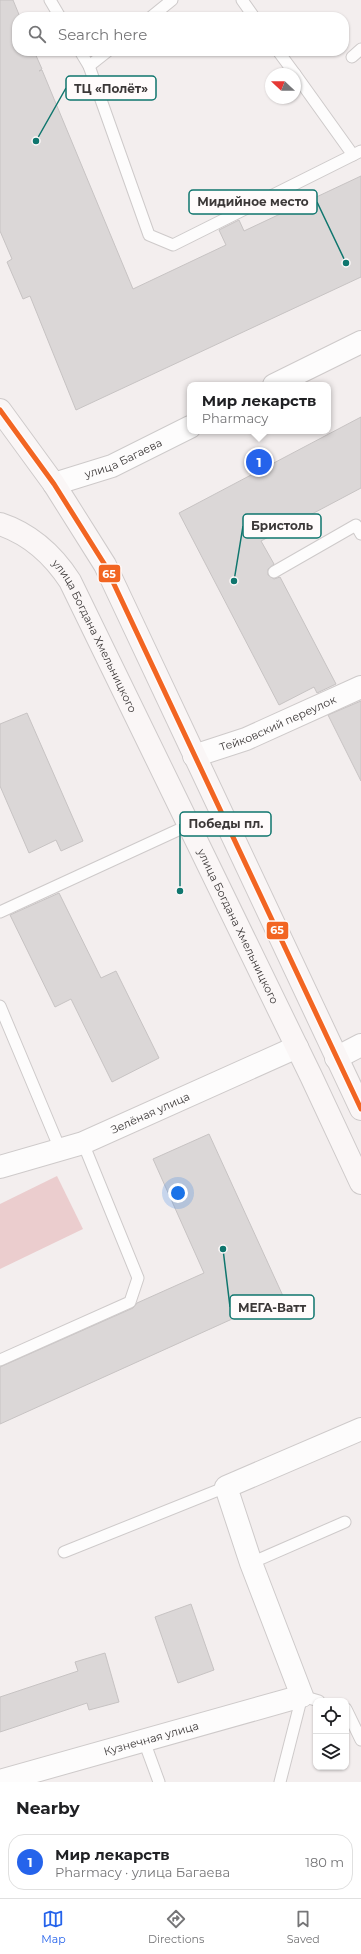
<!DOCTYPE html>
<meta charset="utf-8">
<style>
body{margin:0;font-family:Montserrat,sans-serif;background:#f2f2f2;color:#202124}
.controls{position:absolute;right:12px;bottom:12px;display:grid;overflow:hidden;border-radius:8px;box-shadow:0 1px 3px #0004}
.controls button{width:36px;height:36px;display:grid;place-items:center;padding:0;border:0;border-bottom:1px solid #e0e0e0;background:#fff;color:#202124;font:20px sans-serif}
.compass{position:absolute;left:265px;top:68px;width:36px;height:36px;border-radius:50%;background:#fff;box-shadow:0 1px 3px #0004;rotate:292deg}
.you{position:absolute;left:178px;top:1193px;width:14px;height:14px;margin:-10px;border:3px solid #fff;border-radius:50%;background:#1a73e8;box-shadow:0 0 0 6px #1a73e833}
.badge{display:grid;place-items:center;width:26px;height:26px;border-radius:50%;background:#2563eb;color:#fff;font-size:13px;font-weight:700}
.pin{position:absolute;translate:-50% -50%;border:2px solid #fff;box-shadow:0 1px 4px #0006}
.popup{position:absolute;left:187px;top:382px;width:144px;height:52px;box-sizing:border-box;display:grid;place-content:center;border-radius:8px;background:#fff;filter:drop-shadow(0 1px 3px #0005);font-size:13px;white-space:nowrap;color:#757577}
.popup b{font-size:15px;color:#202124}
.popup::after{content:'';position:absolute;left:50%;top:100%;margin-left:-8px;border:8px solid transparent;border-top-color:#fff}
.list{margin:0;padding:0;list-style:none}
h2{display:flex;justify-content:space-between;align-items:center;height:52px;margin:0;padding:0 16px;font-size:17px}
h2 small{font-size:13px;font-weight:400;color:#757577}
.list li{display:grid;grid-template-columns:26px 1fr auto;gap:12px;align-items:center;box-sizing:border-box;height:56px;margin:0 8px 8px;padding:0 8px;border:1px solid #e0e0e0;border-radius:16px}
.list b{display:block;font-size:15px;white-space:nowrap}
.list p{margin:0;font-size:13px;white-space:nowrap;color:#757577}
.list em{font-size:13px;font-style:normal;color:#757577}
.icon{flex:none;width:22px;height:22px;fill:none;stroke:currentColor;stroke-width:2;stroke-linecap:round;stroke-linejoin:round}
.map{position:relative;flex:none;width:361px;height:1782px;overflow:hidden}
.search{position:absolute;background:#fff;box-shadow:0 1px 3px #0004;left:12px;right:12px;top:12px;height:44px;display:flex;align-items:center;gap:10px;box-sizing:border-box;padding:0 14px;border-radius:16px;color:#757577;font-size:15px}
.sheet{height:116px;background:#fff}
nav{display:flex;justify-content:space-around;align-items:center;box-sizing:border-box;height:56px;border-top:1px solid #e0e0e0;background:#fff;font-size:11px;color:#757577}
nav a{display:grid;justify-items:center;gap:2px}
nav .on{color:#2563eb}
.map>svg:first-child{display:block}
.park{fill:#ebcdce}
.building{fill:#dbd7d7;stroke:#c7c3c3}
.lines{fill:none;stroke-linecap:round;stroke-linejoin:round}
.service-casing{stroke:#cecaca;stroke-width:13}
.minor-casing{stroke:#cecaca;stroke-width:24}
.tertiary-casing{stroke:#cecaca;stroke-width:24}
.secondary-casing{stroke:#cecaca;stroke-width:24}
.service{stroke:#fdfcfc;stroke-width:11}
.minor{stroke:#fdfcfc;stroke-width:22}
.tertiary{stroke:#fdfcfc;stroke-width:22}
.secondary{stroke:#faf6f6;stroke-width:22}
.bus-1-casing{stroke:#fffbfb;stroke-width:8}
.bus-1{stroke:#f26522;stroke-width:5}
.labels{text-anchor:middle;dominant-baseline:central;stroke-width:3;stroke-linejoin:round;paint-order:stroke}
.street-label{font-size:11px;fill:#3c3838;stroke:#fffbfb}
.leader{fill:none;stroke:#0f766e;stroke-width:1.5}
.callout-dot{fill:#0f766e;stroke:#fffbfb;stroke-width:1.5}
.callout{fill:#fffbfb;stroke:#0f766e;stroke-width:1.5}
.callout-label{font-size:12px;text-anchor:middle;font-weight:bold;fill:#3c3838}
.line-badge{stroke:#fffbfb;stroke-width:1.5}
.badge-label{font-size:11px;text-anchor:middle;font-weight:bold;fill:#fff}
</style>
<div class="map">
<svg width="361" height="1782" viewBox="0 0 361 1782">
<rect width="100%" height="100%" fill="#f3eeee"/>
<polygon class="park" points="57,1176 83,1229 0,1269 0,1204"/>
<g class="building">
<polygon points="0,0 13,0 20,17 17,17 17,51 34,51 42,69 39,71 42,70 133,289 226,245 219,230 239,220 244,231 361,176 361,277 76,410 30,296 23,299 7,262 12,259 0,231"/>
<polygon points="361,417 361,488 261,541 274,564 268,569 268,575 274,579 280,577 336,684 317,693 314,687 279,705 179,513"/>
<polygon points="361,701 361,781 328,715"/>
<polygon points="27,713 83,841 61,851 56,840 29,853 0,786 0,724"/>
<polygon points="59,893 101,978 116,971 159,1058 112,1082 71,999 55,1007 10,915"/>
<polygon points="209,1134 283,1296 0,1424 0,1367 133,1308 137,1303 204,1273 153,1159"/>
<polygon points="191,1604 214,1670 178,1683 155,1617"/>
<polygon points="105,1653 119,1702 89,1710 87,1703 0,1732 0,1697 78,1671 75,1662"/>
</g>
<g class="lines">
<defs>
<g id="service">
<polyline points="50,0 60,17"/>
<polyline points="242,0 254,17"/>
<polyline points="151,17 172,0"/>
<polyline points="80,51 89,66 149,235 173,245 361,151"/>
<polyline points="278,51 295,74"/>
<polyline points="352,57 361,49"/>
<polyline points="89,66 108,51"/>
<polyline points="295,74 353,155"/>
<polyline points="274,572 356,525 361,534"/>
<polyline points="0,912 189,825"/>
<polyline points="0,1006 60,1149"/>
<polyline points="0,1360 130,1302 138,1278 83,1143"/>
<polyline points="64,1552 226,1487"/>
<polyline points="251,1563 345,1522"/>
<polyline points="346,1709 361,1740"/>
<polyline points="144,1741 159,1782"/>
<polyline points="280,1782 302,1696 319,1701"/>
</g>
<g id="minor">
<path id="s1" d="M194,756L246,739L361,687"/>
<polyline points="336,1058 361,1045"/>
<path id="s2" d="M0,1167L83,1143L297,1047"/>
<path id="s3" d="M0,1781L302,1696L251,1563L226,1487L361,1429"/>
</g>
<g id="tertiary">
<polyline points="274,385 361,342"/>
<path id="s4" d="M54,484L112,466L190,427"/>
</g>
<g id="secondary">
<polyline points="0,410 54,484 105,565 361,1109"/>
<path id="s5" d="M0,524C30,534 53,555 70,581L311,1076L361,1183"/>
</g>
</defs>
<use href="#service" class="service-casing"/>
<use href="#minor" class="minor-casing"/>
<use href="#tertiary" class="tertiary-casing"/>
<use href="#secondary" class="secondary-casing"/>
<use href="#service" class="service"/>
<use href="#minor" class="minor"/>
<use href="#tertiary" class="tertiary"/>
<use href="#secondary" class="secondary"/>
<defs>
<polyline id="bus-1" points="0,410 54,484 105,565 361,1109"/>
</defs>
<use href="#bus-1" class="bus-1-casing"/>
<use href="#bus-1" class="bus-1"/>
</g>
<g class="labels">
<g class="street-label">
<text stroke="none"><textPath href="#s4" startOffset="74">улица Багаева</textPath></text>
<text stroke="none"><textPath href="#s5" startOffset="152">улица Богдана Хмельницкого</textPath></text>
<text stroke="none"><textPath href="#s1" startOffset="90">Тейковский переулок</textPath></text>
<text stroke="none"><textPath href="#s5" startOffset="476">улица Богдана Хмельницкого</textPath></text>
<text stroke="none"><textPath href="#s2" startOffset="160">Зелёная улица</textPath></text>
<text stroke="none"><textPath href="#s3" startOffset="157">Кузнечная улица</textPath></text>
</g>
</g>
<path class="leader" d="M36 141L66 88M346 263L317 202M234 581L243 526M180 891L180 824M223 1249L230 1307"/>
<g class="callout-dot">
<circle cx="36" cy="141" r="4"/>
<circle cx="346" cy="263" r="4"/>
<circle cx="234" cy="581" r="4"/>
<circle cx="180" cy="891" r="4"/>
<circle cx="223" cy="1249" r="4"/>
</g>
<g class="callout">
<rect x="66" y="76" width="90" height="24" rx="4"/>
<rect x="189" y="190" width="128" height="24" rx="4"/>
<rect x="243" y="514" width="78" height="24" rx="4"/>
<rect x="180" y="812" width="91" height="24" rx="4"/>
<rect x="230" y="1295" width="84" height="24" rx="4"/>
</g>
<g class="callout-label">
<text x="111" y="93">ТЦ «Полёт»</text>
<text x="253" y="206">Мидийное место</text>
<text x="282" y="530">Бристоль</text>
<text x="226" y="828">Победы пл.</text>
<text x="272" y="1312">МЕГА-Ватт</text>
</g>
<g class="line-badge">
<rect x="98" y="564" width="23" height="19" rx="4" fill="#f26522"/>
<rect x="266" y="921" width="23" height="19" rx="4" fill="#f26522"/>
</g>
<g class="badge-label">
<text x="109" y="578">65</text>
<text x="277" y="934">65</text>
</g>
</svg>
<div class="controls">
<button><svg class="icon" aria-label="locate" viewBox="0 0 24 24"><circle cx="12" cy="12" r="6"/><path d="M12 2v4M12 18v4M2 12h4M18 12h4"/></svg></button>
<button><svg class="icon" aria-label="layers" viewBox="0 0 24 24"><path d="M12 4l9 5-9 5-9-5zM3 14l9 5 9-5"/></svg></button>
</div>
<svg class="compass" viewBox="-18 -18 36 36"><path d="M0-13l5 13h-10z" fill="#e53935"/><path d="M0 13l5-13h-10z" fill="#757577"/></svg>
<div class="you"></div>
<div class="pin badge" style="left:259px;top:462px">1</div>
<div class="popup"><b>Мир лекарств</b>Pharmacy</div>
<div class="search"><svg class="icon" aria-label="search" viewBox="0 0 24 24"><circle cx="10" cy="10" r="6"/><path d="M15 15l6 6"/></svg>Search here</div>
</div>
<section class="sheet">
<h2>Nearby<small></small></h2>
<ul class="list">
<li><span class="badge">1</span><div><b>Мир лекарств</b><p>Pharmacy · улица Багаева</p></div><em>180 m</em></li>
</ul>
</section>
<nav>
<a class="on"><svg class="icon" aria-label="map" viewBox="0 0 24 24"><path d="M3 6l6-2 6 2 6-2v14l-6 2-6-2-6 2zM9 4v14M15 6v14"/></svg>Map</a>
<a><svg class="icon" aria-label="directions" viewBox="0 0 24 24"><path d="M12 3l9 9-9 9-9-9zM9 14v-3h6M13 9l2 2-2 2"/></svg>Directions</a>
<a><svg class="icon" aria-label="saved" viewBox="0 0 24 24"><path d="M7 4h10v16l-5-4-5 4z"/></svg>Saved</a>
</nav>
